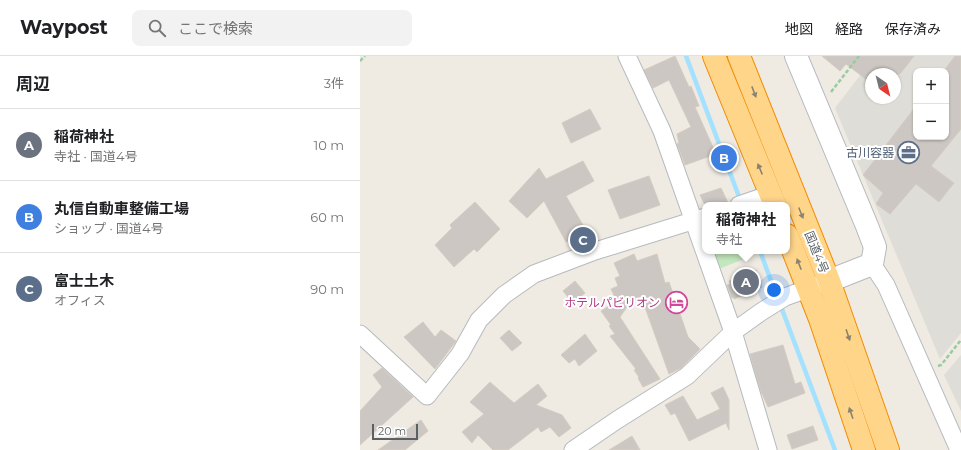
<!DOCTYPE html>
<html lang="ja">
<meta charset="utf-8">
<style>
body{margin:0;font-family:Montserrat,"Noto Sans JP",sans-serif;background:#f2f2f2;color:#202124}
.controls{position:absolute;right:12px;top:12px;display:grid;overflow:hidden;border-radius:8px;box-shadow:0 1px 3px #0004}
.controls button{width:36px;height:36px;display:grid;place-items:center;padding:0;border:0;border-bottom:1px solid #e0e0e0;background:#fff;color:#202124;font:20px sans-serif}
.compass{position:absolute;left:505px;top:12px;width:36px;height:36px;border-radius:50%;background:#fff;box-shadow:0 1px 3px #0004;rotate:145deg}
.scale{position:absolute;left:12px;bottom:10px;width:46px;box-sizing:border-box;padding-left:4px;border:2px solid #5b6064;border-top:0;font-size:11px;line-height:14px;white-space:nowrap;color:#5b6064;-webkit-text-stroke:3px #fff;paint-order:stroke}
.you{position:absolute;left:414px;top:234px;width:14px;height:14px;margin:-10px;border:3px solid #fff;border-radius:50%;background:#1a73e8;box-shadow:0 0 0 6px #1a73e833}
.badge{display:grid;place-items:center;width:26px;height:26px;border-radius:50%;background:#f1272d;color:#fff;font-size:13px;font-weight:700}
.pin{position:absolute;translate:-50% -50%;border:2px solid #fff;box-shadow:0 1px 4px #0006}
.popup{position:absolute;left:342px;top:146px;width:88px;height:52px;box-sizing:border-box;display:grid;place-content:center;border-radius:8px;background:#fff;filter:drop-shadow(0 1px 3px #0005);font-size:13px;white-space:nowrap;color:#757577}
.popup b{font-size:15px;color:#202124}
.popup::after{content:'';position:absolute;left:50%;top:100%;margin-left:-8px;border:8px solid transparent;border-top-color:#fff}
.list{margin:0;padding:0;list-style:none}
h2{display:flex;justify-content:space-between;align-items:center;height:52px;margin:0;padding:0 16px;font-size:17px}
h2 small{font-size:13px;font-weight:400;color:#757577}
.list li{display:grid;grid-template-columns:26px 1fr auto;gap:12px;align-items:center;box-sizing:border-box;height:72px;padding:0 16px;border-top:1px solid #e0e0e0}
.list b{display:block;font-size:15px;white-space:nowrap}
.list p{margin:0;font-size:13px;white-space:nowrap;color:#757577}
.list em{font-size:13px;font-style:normal;color:#757577}
.icon{flex:none;width:22px;height:22px;fill:none;stroke:currentColor;stroke-width:2;stroke-linecap:round;stroke-linejoin:round}
.map{position:relative;flex:none;width:601px;height:394px;overflow:hidden}
header{display:flex;align-items:center;gap:24px;box-sizing:border-box;height:56px;padding:0 20px;background:#fff;border-bottom:1px solid #e0e0e0}
header strong{font-size:19px}
nav{display:flex;gap:22px;margin-inline-start:auto;font-size:14px}
.search{width:280px;height:36px;background:#f2f2f2;display:flex;align-items:center;gap:10px;box-sizing:border-box;padding:0 14px;border-radius:8px;color:#757577;font-size:15px}
main{display:flex}
aside{flex:1;background:#fff}
.map>svg:first-child{display:block}
.industrial{fill:#dfddd7;fill-rule:evenodd}
.green{fill:#c3e7be}
.lines{fill:none;stroke-linecap:round;stroke-linejoin:round}
.stream{stroke:#a3e1ff;stroke-width:4.5}
.building{fill:#ccc7c2;stroke:#d4ccc1}
.street-casing{stroke:#b6babe;stroke-width:19}
.secondary-casing{stroke:#b5b9be;stroke-width:24}
.highway-casing{stroke:#f28c00;stroke-width:24}
.path{stroke:#99cba1;stroke-width:2.5;stroke-dasharray:4 2;stroke-linecap:butt}
.street{stroke:#fff;stroke-width:17}
.secondary{stroke:#fff;stroke-width:22}
.highway{stroke:#ffd58a;stroke-width:22}
.oneway{fill:#8c836f}
.labels{text-anchor:middle;dominant-baseline:central;stroke-width:4;stroke-linejoin:round;paint-order:stroke}
.service-label{font-size:12px;fill:#4e5e75;stroke:#fff;text-anchor:end}
.street-label{font-size:12px;fill:#5b6064;stroke:#fff}
.hotel-label{font-size:12px;fill:#b23c85;stroke:#fff;text-anchor:end}
</style>
<header>
<strong>Waypost</strong>
<div class="search"><svg class="icon" aria-label="search" viewBox="0 0 24 24"><circle cx="10" cy="10" r="6"/><path d="M15 15l6 6"/></svg>ここで検索</div>
<nav><a>地図</a><a>経路</a><a>保存済み</a></nav>
</header>
<main>
<aside>
<h2>周辺<small>3件</small></h2>
<ul class="list">
<li><span class="badge" style="background:#6b7280">A</span><div><b>稲荷神社</b><p>寺社 · 国道4号</p></div><em>10 m</em></li>
<li><span class="badge" style="background:#3f7fe0">B</span><div><b>丸信自動車整備工場</b><p>ショップ · 国道4号</p></div><em>60 m</em></li>
<li><span class="badge" style="background:#5c6f8a">C</span><div><b>富士土木</b><p>オフィス</p></div><em>90 m</em></li>
</ul>
</aside>
<div class="map">
<svg width="601" height="394" viewBox="0 0 601 394">
<rect width="100%" height="100%" fill="#efebe3"/>
<g class="industrial">
<path d="M515,0H601V277L580,303L475,52ZM556,15H586V81H556ZM511,18H535V42H511Z"/>
<polygon points="601,299 601,355 584,319"/>
</g>
<polygon class="green" points="353,195 390,195 391,200 359,213"/>
<g class="lines">
<g class="stream">
<polyline points="326,0 381,146"/>
<polyline points="400,195 417,241"/>
<polyline points="420,248 475,394"/>
</g>
</g>
<g class="building">
<polygon points="315,0 329,31 331,30 339,50 335,51 356,98 325,109 317,88 319,87 317,78 331,71 309,24 293,32 284,14"/>
<polygon points="462,0 554,0 540,18 511,18 511,27 486,8 480,15"/>
<polygon points="595,0 601,0 601,73 571,110 594,127 579,146 556,128 530,158 516,148 523,137 503,119 556,50 556,81 586,81 586,12"/>
<polygon points="230,53 241,73 211,87 202,67"/>
<polygon points="223,105 234,125 206,140 227,176 206,186 184,145 167,162 149,145 179,112 186,123"/>
<polygon points="289,120 300,149 260,163 248,134"/>
<polygon points="361,132 369,149 345,149 340,139"/>
<polygon points="115,146 140,173 117,196 114,193 94,211 75,189 92,172 90,169"/>
<polygon points="274,198 277,205 297,198 305,227 309,226 328,281 340,293 321,312 309,318 281,240 267,251 260,261 300,323 283,331 278,322 279,321 274,314 276,313 250,280 255,278 249,270 251,269 241,255 257,245 251,233 258,230 255,222 260,220 254,207"/>
<polygon points="396,214 402,231 374,243 374,241 372,242 367,229 370,228 369,225"/>
<polygon points="215,225 225,237 213,247 203,235"/>
<polygon points="63,266 75,281 81,274 96,285 75,313 44,281"/>
<polygon points="149,274 162,287 152,295 140,282"/>
<polygon points="225,278 237,295 219,310 215,303 209,307 201,299"/>
<polygon points="423,289 435,328 441,326 445,337 408,351 400,333 390,298"/>
<polygon points="22,312 53,341 0,389 0,355 22,331 13,319"/>
<polygon points="130,326 154,347 178,328 187,340 176,349 202,359 211,372 199,381 190,371 181,376 178,371 148,394 133,394 118,379 112,387 102,376 124,358 110,346"/>
<polygon points="363,331 369,344 369,374 366,367 329,385 315,357 311,359 305,349 323,340 337,364 360,353 351,337"/>
<polygon points="61,364 68,375 45,394 18,394"/>
<polygon points="453,370 458,384 432,393 427,379"/>
<polygon points="272,380 280,394 249,394"/>
</g>
<g class="lines">
<defs>
<g id="street">
<polyline points="267,0 302,75 373,276 408,394"/>
<polyline points="379,149 411,138"/>
<polyline points="512,208 526,229 599,394"/>
<polyline points="0,278 67,340 100,298 119,264 144,239 174,218 232,196 345,161"/>
<polyline points="213,394 257,364 327,320 373,276 401,256 425,241 469,225"/>
</g>
<polyline id="secondary" points="436,0 507,170 515,191 512,208 469,225"/>
<g id="highway">
<polyline points="354,0 415,149"/>
<polyline points="379,0 469,225 528,394"/>
<polyline points="427,179 460,263 504,394"/>
</g>
</defs>
<use href="#street" class="street-casing"/>
<use href="#secondary" class="secondary-casing"/>
<use href="#highway" class="highway-casing"/>
<g class="path">
<polyline points="0,5 5,0"/>
<polyline points="471,36 499,0"/>
<polyline points="578,310 581,309 601,284"/>
</g>
<use href="#street" class="street"/>
<use href="#secondary" class="secondary"/>
<use href="#highway" class="highway"/>
</g>
<defs><path id="oneway-solid" d="M-6-.8H1V-3.2L6.5 0L1 3.2V.8H-6Z"/></defs>
<g class="oneway">
<use href="#oneway-solid" transform="translate(394 36) rotate(69)"/>
<use href="#oneway-solid" transform="translate(400 113) rotate(-113)"/>
<use href="#oneway-solid" transform="translate(441 157) rotate(68)"/>
<use href="#oneway-solid" transform="translate(439 208) rotate(-111)"/>
<use href="#oneway-solid" transform="translate(488 279) rotate(71)"/>
<use href="#oneway-solid" transform="translate(491 357) rotate(-109)"/>
</g>
<defs>
<symbol id="office-ring" viewBox="-11 -11 22 22"><circle r="9.5" fill="#fff" stroke="#5c6f8a" stroke-width="1.5"/><path d="M-6-3h4V-5.5h4V-3h4V5H-6ZM-1-4.5V-3h2v-1.5ZM-6 0V1H6V0Z" fill="#5c6f8a"/></symbol>
<symbol id="hotel-ring" viewBox="-11 -11 22 22"><circle r="9.5" fill="#fff" stroke="#d1479c" stroke-width="1.5"/><path d="M-6-4.5h1.5V1H6V5H4.5V3h-9V5H-6ZM-4 0a1.8 1.8 0 1 1 3.6 0ZM.5 0V-2.5h3Q6-2.5 6 0Z" fill="#d1479c"/></symbol>
</defs>
<g fill-rule="evenodd">
<use href="#office-ring" x="536" y="84" width="25" height="25"/>
<use href="#hotel-ring" x="304" y="234" width="25" height="25"/>
</g>
<g class="labels">
<g class="service-label">
<text x="534" y="96">古川容器</text>
</g>
<g class="street-label">
<text transform="translate(457 196) rotate(68)">国道4号</text>
</g>
<g class="hotel-label">
<text x="300" y="246">ホテルパビリオン</text>
</g>
</g>
</svg>
<div class="controls">
<button>+</button>
<button>−</button>
</div>
<svg class="compass" viewBox="-18 -18 36 36"><path d="M0-13l5 13h-10z" fill="#e53935"/><path d="M0 13l5-13h-10z" fill="#757577"/></svg>
<div class="scale">20 m</div>
<div class="you"></div>
<div class="pin badge" style="left:386px;top:226px;background:#6b7280">A</div>
<div class="popup"><b>稲荷神社</b>寺社</div>
<div class="pin badge" style="left:364px;top:102px;background:#3f7fe0">B</div>
<div class="pin badge" style="left:223px;top:184px;background:#5c6f8a">C</div>
</div>
</main>
